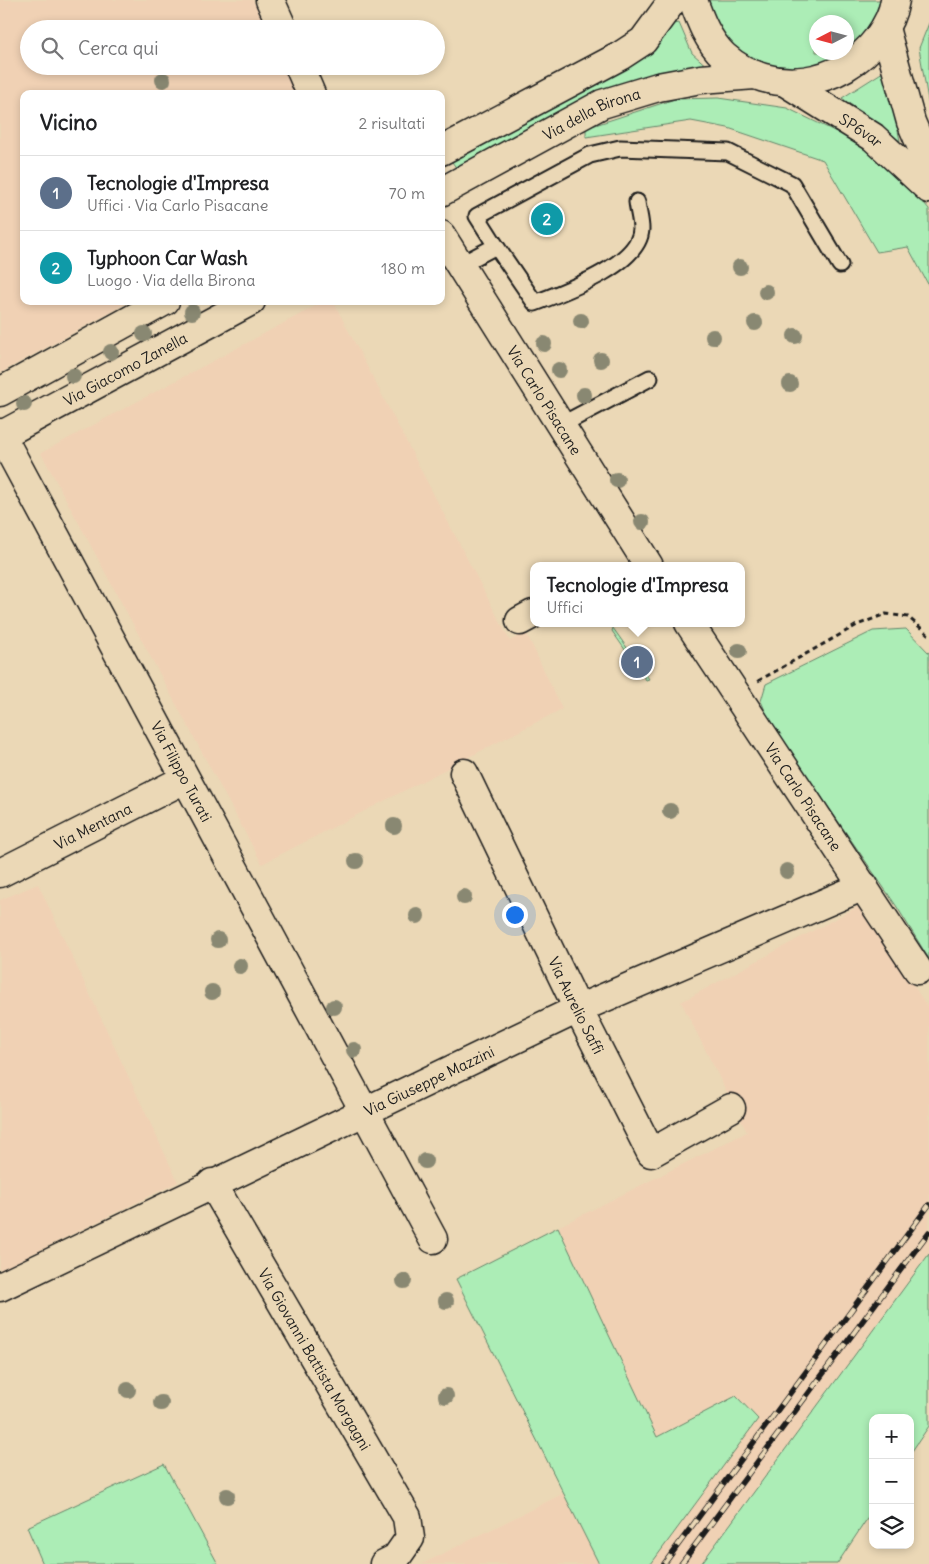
<!DOCTYPE html>
<html lang="it">
<meta charset="utf-8">
<style>
body{margin:0;font-family:Delius,sans-serif;background:#f6f6f6;color:#202124}
.controls{position:absolute;right:15px;bottom:15px;display:grid;overflow:hidden;border-radius:10px;box-shadow:0 2px 8px #0003}
.controls button{width:45px;height:45px;display:grid;place-items:center;padding:0;border:0;border-bottom:1px solid #e0e0e0;background:#fff;color:#202124;font:25px sans-serif}
.compass{position:absolute;left:809px;top:15px;width:45px;height:45px;border-radius:50%;background:#fff;box-shadow:0 2px 8px #0003;rotate:264deg}
.you{position:absolute;left:514px;top:914px;width:18px;height:18px;margin:-12px;border:4px solid #fff;border-radius:50%;background:#1a73e8;box-shadow:0 0 0 8px #1a73e833}
.badge{display:grid;place-items:center;width:32px;height:32px;border-radius:50%;background:#d1495b;color:#fff;font-size:16px;font-weight:700}
.pin{position:absolute;translate:-50% -50%;border:2px solid #fff;box-shadow:0 1px 5px #0006}
.popup{position:absolute;left:530px;top:562px;width:215px;height:65px;box-sizing:border-box;display:grid;place-content:center;border-radius:10px;background:#fff;filter:drop-shadow(0 1px 4px #0005);font-size:16px;white-space:nowrap;color:#757577}
.popup b{font-size:19px;color:#202124}
.popup::after{content:'';position:absolute;left:50%;top:100%;margin-left:-10px;border:10px solid transparent;border-top-color:#fff}
.list{margin:0;padding:0;list-style:none}
h2{display:flex;justify-content:space-between;align-items:center;height:65px;margin:0;padding:0 20px;font-size:21px}
h2 small{font-size:16px;font-weight:400;color:#757577}
.list li{display:grid;grid-template-columns:32px 1fr auto;gap:15px;align-items:center;box-sizing:border-box;height:75px;padding:0 20px;border-top:1px solid #e0e0e0}
.list b{display:block;font-size:19px;white-space:nowrap}
.list p{margin:0;font-size:16px;white-space:nowrap;color:#757577}
.list em{font-size:16px;font-style:normal;color:#757577}
.icon{flex:none;width:28px;height:28px;fill:none;stroke:currentColor;stroke-width:2;stroke-linecap:round;stroke-linejoin:round}
.map{position:relative;flex:none;width:929px;height:1564px;overflow:hidden}
.search{position:absolute;background:#fff;box-shadow:0 2px 8px #0003;left:20px;top:20px;width:425px;height:55px;display:flex;align-items:center;gap:12px;box-sizing:border-box;padding:0 18px;border-radius:28px;color:#757577;font-size:19px}
.panel{position:absolute;background:#fff;box-shadow:0 2px 8px #0003;left:20px;top:90px;width:425px;height:215px;border-radius:10px}
.map>svg:first-child{display:block}
.built{fill:#f0d1b4}
.green{fill:#acedb6;stroke:#648469;fill-rule:evenodd}
.lines{fill:none;stroke-linecap:round;stroke-linejoin:round}
.lane-casing{stroke:#1c1c1c;stroke-width:19}
.street-casing{stroke:#1c1c1c;stroke-width:31}
.secondary-casing{stroke:#1c1c1c;stroke-width:31}
.path{stroke:#1c1c1c;stroke-width:3;stroke-dasharray:5 4;stroke-linecap:butt}
.lane{stroke:#ebd8b6;stroke-width:15}
.street{stroke:#ebd8b6;stroke-width:28}
.secondary{stroke:#ebd8b6;stroke-width:28}
.rail-casing{stroke:#1c1c1c;stroke-width:5.5}
.rail{stroke:#ebd8b6;stroke-width:4;stroke-dasharray:11;stroke-linecap:butt}
.tree{fill:#898872}
.labels{text-anchor:middle;dominant-baseline:central;stroke-width:4.5;stroke-linejoin:round;paint-order:stroke}
.street-label{font-size:15px;fill:#1c1c1c;stroke:#ebd8b6}
</style>
<div class="map">
<svg width="929" height="1564" viewBox="0 0 929 1564">
<rect width="100%" height="100%" fill="#ebd8b6"/>
<filter id="ink" filterUnits="userSpaceOnUse"><feTurbulence type="fractalNoise" baseFrequency=".02" numOctaves="2"/><feDisplacementMap in="SourceGraphic" scale="10" xChannelSelector="R" yChannelSelector="G"/><feConvolveMatrix kernelMatrix="1 2 1 2 8 2 1 2 1" color-interpolation-filters="sRGB"/></filter>
<g filter="url(#ink)">
<g class="built">
<polygon points="0,0 253,0 267,29 29,29 29,66 286,66 301,94 24,94 24,301 131,301 0,373"/>
<polygon points="325,301 333,301 510,641 526,632 562,709 262,864 41,453"/>
<polygon points="38,884 178,1182 0,1270 0,900"/>
<polygon points="859,906 865,912 929,1009 929,1254 701,1564 651,1564 758,1418 736,1396 657,1437 558,1227 747,1132 681,1002"/>
<polygon points="564,1493 599,1564 422,1564"/>
</g>
<g class="green">
<path d="M705,0H883C881,18 868,37 854,48C798,92 725,67 705,0ZM816,22H846V52H816Z"/>
<polygon points="679,23 692,53 708,67 457,169 450,159 625,69 663,39 672,24"/>
<polygon points="929,23 929,106 919,48"/>
<polygon points="886,70 900,141 842,98"/>
<polygon points="718,98 787,108 857,142 905,180 929,209 929,286 908,247 877,252 823,160 728,128 691,121 586,137 586,128 675,99"/>
<polygon points="613,628 649,679 646,680 612,631"/>
<polygon points="906,629 929,653 929,959 897,907 770,722 761,701 766,684 873,631"/>
<polygon points="558,1227 657,1437 736,1396 758,1419 651,1564 599,1564 456,1279"/>
<polygon points="929,1254 929,1426 910,1454 910,1418 873,1418 873,1510 837,1564 701,1564"/>
<polygon points="164,1464 218,1564 43,1564 27,1527"/>
</g>
<g class="lines">
<defs>
<g id="lane">
<path d="M496,246L535,303C563,292 640,265 641,229C641,220 638,211 637,202"/>
<polyline points="460,265 496,246 477,216 590,155 620,148 728,152 792,184 840,265"/>
<polyline points="561,425 650,378"/>
</g>
<g id="street">
<polyline points="270,0 283,29"/>
<polyline points="299,66 311,94"/>
<path id="s1" d="M441,235L649,566"/>
<path id="s2" d="M0,433L433,1239"/>
<polyline points="520,621 533,614"/>
<path id="s3" d="M689,623L918,970"/>
<path id="s4" d="M464,773L578,1009L651,1153L731,1108"/>
<path id="s5" d="M0,873L185,779"/>
<path id="s6" d="M212,1183L407,1517L410,1538L396,1558L384,1564"/>
<path id="s7" d="M0,1287L578,1009L864,886"/>
</g>
<g id="secondary">
<path d="M693,0C700,20 708,41 724,56C771,98 842,86 878,38C886,27 893,14 895,0"/>
<polyline points="885,28 911,122 929,164"/>
<path id="s8" d="M785,82L873,137L929,189"/>
<polyline points="441,151 620,56 643,41 673,0"/>
<path id="s9" d="M441,192L602,104L658,87L701,79L755,75"/>
<polyline points="0,392 165,301"/>
<path id="s10" d="M0,436L251,301"/>
</g>
</defs>
<use href="#lane" class="lane-casing"/>
<use href="#street" class="street-casing"/>
<use href="#secondary" class="secondary-casing"/>
<polyline class="path" points="758,681 857,625 886,614 908,617 929,635"/>
<use href="#lane" class="lane"/>
<use href="#street" class="street"/>
<use href="#secondary" class="secondary"/>
<defs>
<g id="rail">
<polyline points="664,1564 929,1205"/>
<polyline points="681,1564 929,1232"/>
</g>
</defs>
<use href="#rail" class="rail-casing"/>
<use href="#rail" class="rail"/>
</g>
<g class="tree">
<circle cx="163" cy="80" r="8"/>
<circle cx="740" cy="267" r="8"/>
<circle cx="766" cy="292" r="8"/>
<circle cx="192" cy="312" r="8"/>
<circle cx="581" cy="321" r="8"/>
<circle cx="755" cy="323" r="8"/>
<circle cx="144" cy="334" r="8"/>
<circle cx="795" cy="336" r="8"/>
<circle cx="713" cy="337" r="8"/>
<circle cx="544" cy="344" r="8"/>
<circle cx="111" cy="352" r="8"/>
<circle cx="601" cy="360" r="8"/>
<circle cx="559" cy="370" r="8"/>
<circle cx="73" cy="376" r="8"/>
<circle cx="790" cy="384" r="8"/>
<circle cx="584" cy="395" r="8"/>
<circle cx="24" cy="404" r="8"/>
<circle cx="617" cy="480" r="8"/>
<circle cx="642" cy="522" r="8"/>
<circle cx="739" cy="651" r="8"/>
<circle cx="670" cy="811" r="8"/>
<circle cx="394" cy="826" r="8"/>
<circle cx="356" cy="861" r="8"/>
<circle cx="787" cy="871" r="8"/>
<circle cx="464" cy="897" r="8"/>
<circle cx="417" cy="916" r="8"/>
<circle cx="218" cy="940" r="8"/>
<circle cx="240" cy="966" r="8"/>
<circle cx="212" cy="992" r="8"/>
<circle cx="334" cy="1007" r="8"/>
<circle cx="354" cy="1050" r="8"/>
<circle cx="425" cy="1161" r="8"/>
<circle cx="404" cy="1281" r="8"/>
<circle cx="446" cy="1301" r="8"/>
<circle cx="128" cy="1390" r="8"/>
<circle cx="446" cy="1396" r="8"/>
<circle cx="161" cy="1403" r="8"/>
<circle cx="227" cy="1496" r="8"/>
</g>
</g>
<g class="labels">
<g class="street-label">
<text stroke="none"><textPath href="#s9" startOffset="170">Via della Birona</textPath></text>
<text stroke="none"><textPath href="#s8" startOffset="90">SP6var</textPath></text>
<text stroke="none"><textPath href="#s10" startOffset="142">Via Giacomo Zanella</textPath></text>
<text stroke="none"><textPath href="#s1" startOffset="195">Via Carlo Pisacane</textPath></text>
<text stroke="none"><textPath href="#s2" startOffset="384">Via Filippo Turati</textPath></text>
<text stroke="none"><textPath href="#s3" startOffset="208">Via Carlo Pisacane</textPath></text>
<text stroke="none"><textPath href="#s5" startOffset="104">Via Mentana</textPath></text>
<text stroke="none"><textPath href="#s4" startOffset="258">Via Aurelio Saffi</textPath></text>
<text stroke="none"><textPath href="#s7" startOffset="476">Via Giuseppe Mazzini</textPath></text>
<text stroke="none"><textPath href="#s6" startOffset="204">Via Giovanni Battista Morgagni</textPath></text>
</g>
</g>
</svg>
<div class="controls">
<button>+</button>
<button>−</button>
<button><svg class="icon" aria-label="layers" viewBox="0 0 24 24"><path d="M12 4l9 5-9 5-9-5zM3 14l9 5 9-5"/></svg></button>
</div>
<svg class="compass" viewBox="-18 -18 36 36"><path d="M0-13l5 13h-10z" fill="#e53935"/><path d="M0 13l5-13h-10z" fill="#757577"/></svg>
<div class="you"></div>
<div class="pin badge" style="left:637px;top:662px;background:#5c6f8a">1</div>
<div class="popup"><b>Tecnologie d'Impresa</b>Uffici</div>
<div class="pin badge" style="left:547px;top:219px;background:#0f9aa8">2</div>
<div class="search"><svg class="icon" aria-label="search" viewBox="0 0 24 24"><circle cx="10" cy="10" r="6"/><path d="M15 15l6 6"/></svg>Cerca qui</div>
<section class="panel">
<h2>Vicino<small>2 risultati</small></h2>
<ul class="list">
<li><span class="badge" style="background:#5c6f8a">1</span><div><b>Tecnologie d'Impresa</b><p>Uffici · Via Carlo Pisacane</p></div><em>70 m</em></li>
<li><span class="badge" style="background:#0f9aa8">2</span><div><b>Typhoon Car Wash</b><p>Luogo · Via della Birona</p></div><em>180 m</em></li>
</ul>
</section>
</div>
